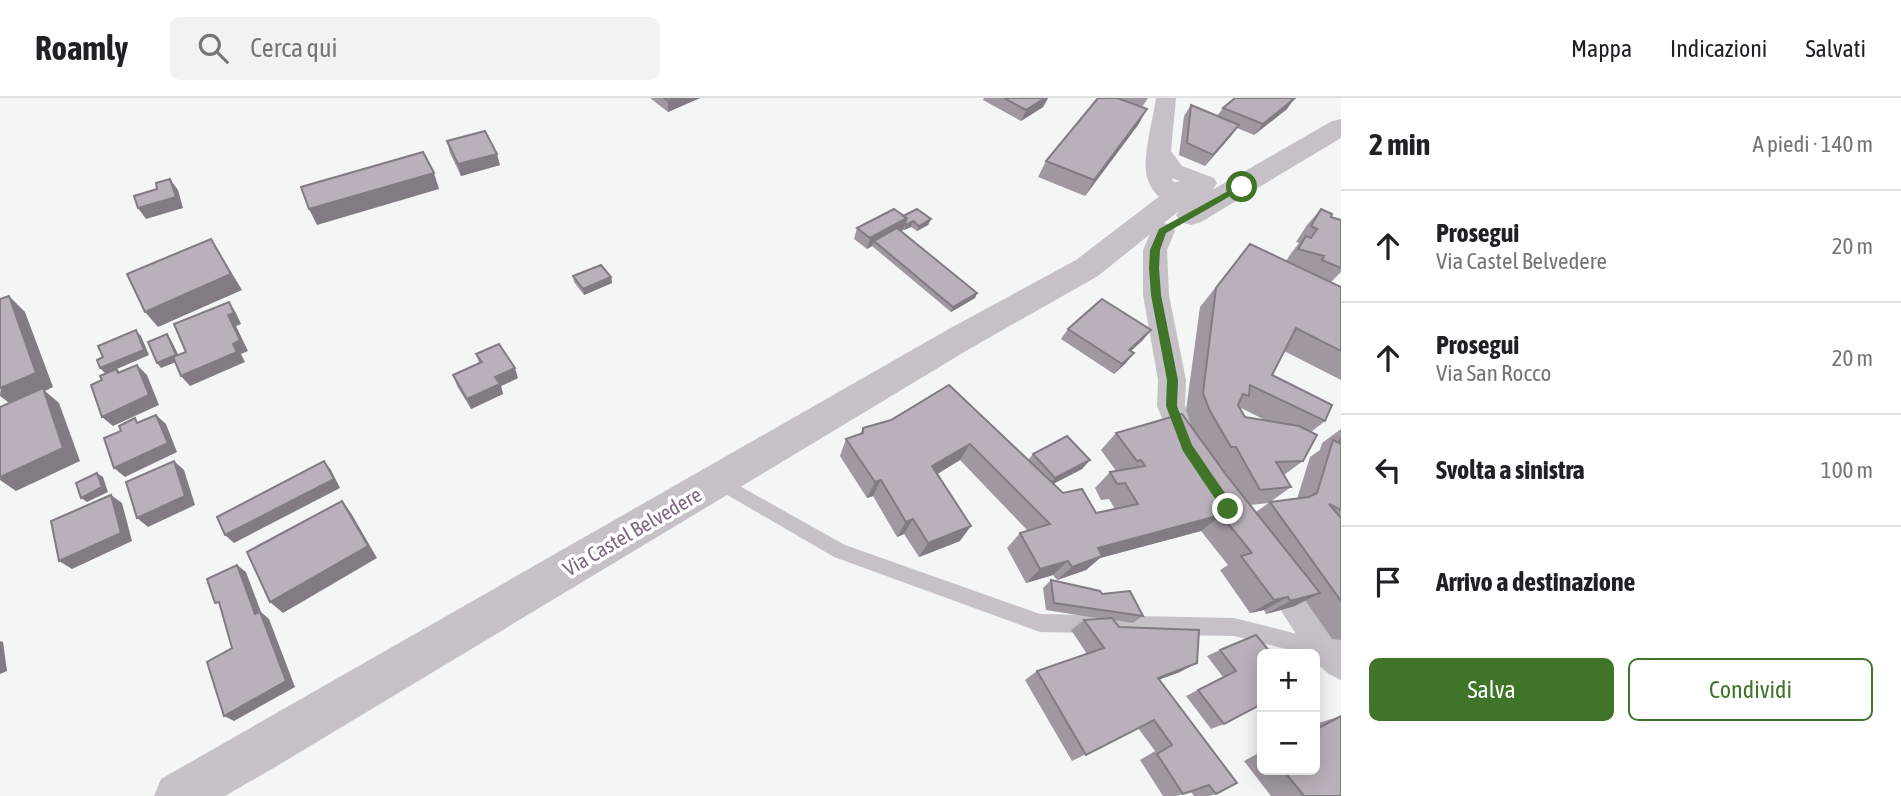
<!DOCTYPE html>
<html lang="it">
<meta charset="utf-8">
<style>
body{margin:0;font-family:"Asap Condensed",sans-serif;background:#f2f2f2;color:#202124}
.controls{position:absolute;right:21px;bottom:21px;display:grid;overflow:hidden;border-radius:10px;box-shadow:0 4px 18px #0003}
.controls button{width:63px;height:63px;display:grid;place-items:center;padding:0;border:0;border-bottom:2px solid #e0e0e0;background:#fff;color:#202124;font:35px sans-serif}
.stop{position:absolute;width:21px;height:21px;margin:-16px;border:5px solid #3f7429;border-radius:50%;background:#fff}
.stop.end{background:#3f7429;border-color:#fff;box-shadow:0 2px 7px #0008}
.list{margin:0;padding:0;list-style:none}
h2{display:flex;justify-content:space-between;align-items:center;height:91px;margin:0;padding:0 28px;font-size:30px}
h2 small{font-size:23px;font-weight:400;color:#757577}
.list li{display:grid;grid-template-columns:46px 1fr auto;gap:21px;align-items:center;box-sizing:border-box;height:112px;padding:0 28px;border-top:2px solid #e0e0e0}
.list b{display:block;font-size:26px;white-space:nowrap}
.list p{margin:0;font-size:23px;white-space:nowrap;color:#757577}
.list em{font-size:23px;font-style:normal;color:#757577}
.actions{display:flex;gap:14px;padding:21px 28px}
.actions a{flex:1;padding:16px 0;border:2px solid #3f7429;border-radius:10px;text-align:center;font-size:24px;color:#3f7429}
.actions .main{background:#3f7429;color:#fff}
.icon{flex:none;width:38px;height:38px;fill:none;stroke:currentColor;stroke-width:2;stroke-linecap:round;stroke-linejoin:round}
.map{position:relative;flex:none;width:1341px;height:698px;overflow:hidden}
header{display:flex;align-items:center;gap:42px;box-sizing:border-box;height:98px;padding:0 35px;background:#fff;border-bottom:2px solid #e0e0e0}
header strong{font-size:33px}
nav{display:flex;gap:38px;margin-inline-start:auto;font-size:24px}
.search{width:490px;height:63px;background:#f2f2f2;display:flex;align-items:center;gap:18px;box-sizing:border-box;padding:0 24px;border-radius:10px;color:#757577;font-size:26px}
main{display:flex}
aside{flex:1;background:#fff}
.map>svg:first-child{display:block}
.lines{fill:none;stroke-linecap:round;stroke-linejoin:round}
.service{fill:#c6c0c7;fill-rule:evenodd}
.minor{fill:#c6c0c7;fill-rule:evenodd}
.tertiary{fill:#c6c0c7;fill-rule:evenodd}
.wall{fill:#a097a1;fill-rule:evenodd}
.shaded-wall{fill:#827b83}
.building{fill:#bab0bb;stroke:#827b83;stroke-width:2}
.route{fill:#3f7429}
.labels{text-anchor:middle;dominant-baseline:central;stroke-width:7;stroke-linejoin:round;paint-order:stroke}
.street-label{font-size:21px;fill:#806783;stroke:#fff}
</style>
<header>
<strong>Roamly</strong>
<div class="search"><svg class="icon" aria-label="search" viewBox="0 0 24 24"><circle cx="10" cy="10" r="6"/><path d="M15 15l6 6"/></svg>Cerca qui</div>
<nav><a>Mappa</a><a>Indicazioni</a><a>Salvati</a></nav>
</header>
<main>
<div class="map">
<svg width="1341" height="698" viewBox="0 0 1341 698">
<rect width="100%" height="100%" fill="#f3f6f5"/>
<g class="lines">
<polygon class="service" points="718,376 845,447 1040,516 1234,520 1321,542 1328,545 1330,551 1328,557 1321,560 1315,556 1306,556 1234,538 1040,534 834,459 712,388 710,383 712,378"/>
<g class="minor">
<path d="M1156,0H1176L1171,53L1182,68L1214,80L1217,85L1214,90L1206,92L1171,80L1187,101L1183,106C1166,111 1147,91 1146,73C1144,52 1153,22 1156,0Z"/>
<polygon points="1163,125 1172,127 1175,133 1167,152 1169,197 1186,282 1185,308 1205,353 1201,362 1190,366 1179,362 1157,308 1158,282 1143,197 1143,152 1154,127"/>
<polygon points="1275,459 1287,463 1341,541 1341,582 1329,576 1315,564 1315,556 1309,556 1263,485 1259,474 1263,463"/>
</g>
<polygon class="tertiary" points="1341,21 1341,40 1201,124 1191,127 1181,124 1176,117 1179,113 1098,178 971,250 277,668 225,698 154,698 161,681 947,232 1076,162 1161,97 1166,85 1191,82 1214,91 1332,23"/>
</g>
<g class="wall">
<polygon points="650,0 700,0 668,14"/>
<polygon points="984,0 1048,0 1043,9 1021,23 983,2"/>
<polygon points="1098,0 1148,0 1142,9 1147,11 1138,27 1085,98 1038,79 1046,63"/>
<polygon points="1191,7 1217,18 1223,10 1287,11 1254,37 1237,30 1205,68 1179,57 1184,18"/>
<polygon points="447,43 500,67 461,78 450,55"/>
<path d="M1321,111L1331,119L1341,122V174L1331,184L1341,189V282L1284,253L1272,277L1325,323L1311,334L1303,363L1284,377L1291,389L1269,405L1250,407L1256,414L1270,404L1297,401L1310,359L1320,352L1322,345L1341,331V542L1332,541L1305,502L1295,508L1266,516L1264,512L1250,515L1220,472L1228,467L1201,433L1100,460L1086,472L1057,482L1053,477L1026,485L1007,450L1020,435L1028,433L960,362L937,376L960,443L919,459L904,436L897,439L873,398L867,400L840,358L846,341L860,336L863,330L891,322L1028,362L1033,356L1090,362L1082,371L1053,386L1063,395L1096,415L1115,411L1109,401L1101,402L1095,390L1110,374L1116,373L1101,352L1116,335L1191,327L1186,312L1200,209L1250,146L1286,163L1292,154L1299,145L1296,144L1307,127ZM1239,309L1267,323L1245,319Z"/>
<polygon points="903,118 931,121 928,127 917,133 911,129 901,133 977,195 975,200 951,214 872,148 867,151 854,141 857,130"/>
<polygon points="573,178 611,179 612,185 584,197 574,184"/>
<polygon points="1068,231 1143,242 1131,253 1126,265 1114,276 1061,241"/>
<polygon points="476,256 518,280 501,288 503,296 471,311 457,288 453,277 479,265"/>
<polygon points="1051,482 1102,496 1143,518 1133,525 1114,522 1119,529 1180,574 1160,581 1216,696 1209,698 1194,698 1191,694 1176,698 1163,698 1140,662 1155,653 1138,630 1072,663 1025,582 1037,573 1087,556 1071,532 1084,522 1103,521 1046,512 1043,490"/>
<polygon points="1220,552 1272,556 1224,626 1211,631 1186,598 1223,579 1207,558"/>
<polygon points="1341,618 1341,698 1271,698 1244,663 1262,653 1262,672 1315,672 1315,626"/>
</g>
<g class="shaded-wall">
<polygon points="675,0 700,0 668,14 668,3"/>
<polygon points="1045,0 1048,0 1043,9 1021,23 1026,12"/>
<polygon points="1295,0 1287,11 1254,37 1263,26"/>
<polygon points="1147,11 1138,27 1085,98 1094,82"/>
<polygon points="1239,27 1231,38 1205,68 1213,57"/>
<polygon points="497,56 500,67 461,78 458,66"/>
<polygon points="434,75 439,91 317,127 309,111"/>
<polygon points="170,81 178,92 183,110 146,121 138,110"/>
<polygon points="907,120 903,132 877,146 874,143 872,148 867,151 870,140"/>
<polygon points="931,121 928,127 917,133 919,128"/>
<polygon points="913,123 911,129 904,132 906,127"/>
<polygon points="211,141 242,192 158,229 145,214"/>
<polygon points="611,179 612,185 584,197 583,191"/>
<polygon points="977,195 975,200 951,214 953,209"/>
<polygon points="9,198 25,214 53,289 45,293 59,305 80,363 16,393 0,382 12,307 0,298"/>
<polygon points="229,204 236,215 241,226 236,228 248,253 241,256 245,264 190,288 181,278 233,246 228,217"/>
<polygon points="136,232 141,238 149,257 117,271 127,281 106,276 100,270"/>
<polygon points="1151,232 1143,242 1121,262 1129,252"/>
<polygon points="167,236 171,242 181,262 161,270 157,265"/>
<polygon points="1134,255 1126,265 1114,276 1122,266"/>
<polygon points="137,267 147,277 159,307 113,328 102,319"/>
<polygon points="515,270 518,280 501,288 503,296 471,311 467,301 495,279"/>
<polygon points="156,317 166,326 177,354 125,379 114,370"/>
<polygon points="970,346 960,362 923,385 932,368"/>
<polygon points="1090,362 1082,371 1047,389 1055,380"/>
<polygon points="174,363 184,372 195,407 148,429 137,420"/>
<polygon points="324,363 331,372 340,390 234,445 225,437"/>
<polygon points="97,375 103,379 108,394 87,404 81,400"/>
<polygon points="881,382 873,398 867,400 875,384"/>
<polygon points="111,397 122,405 132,443 72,471 59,463"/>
<polygon points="342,403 351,415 377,460 283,515 270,504"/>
<polygon points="1221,417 1201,433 1100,460 1086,472 1057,482 1072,469 1098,450"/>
<polygon points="913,421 904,436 897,439 906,424"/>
<polygon points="971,428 960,443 919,459 928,445"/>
<polygon points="1068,463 1053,477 1026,485 1040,471"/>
<polygon points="237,467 246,474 261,514 269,521 295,589 234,623 224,618 255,516"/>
<polygon points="1320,495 1295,508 1266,516 1290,503"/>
<polygon points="1288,499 1264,512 1250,515 1274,502"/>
<polygon points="0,543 3,544 7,573 0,576"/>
<polygon points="1197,565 1180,574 1142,588 1158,580"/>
</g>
<g class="building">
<polygon points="664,0 675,0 668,3"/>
<polygon points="1004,0 1045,0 1026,12"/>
<polygon points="1098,0 1117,0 1147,11 1094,82 1046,63"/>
<polygon points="1235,0 1295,0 1263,26 1223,10"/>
<polygon points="1191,7 1239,27 1213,57 1187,45"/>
<polygon points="485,33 497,56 458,66 447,43"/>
<polygon points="423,54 434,75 309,111 301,89"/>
<polygon points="170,81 176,99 138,110 134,98 157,91 156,85"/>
<polygon points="894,111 907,120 870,140 857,130"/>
<polygon points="917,111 931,121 919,128 913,123 906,127 905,126 907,120 903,118"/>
<polygon points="1321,111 1332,116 1331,119 1341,122 1341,170 1322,162 1324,158 1298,151 1306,138 1311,140 1317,131 1311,128"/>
<polygon points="897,130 977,195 953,209 874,143"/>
<polygon points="211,141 231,176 145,214 127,176"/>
<polygon points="1250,146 1341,189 1341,253 1296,230 1272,277 1332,307 1325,323 1250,287 1249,298 1243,296 1238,307 1245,319 1299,328 1317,337 1303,363 1276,364 1291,389 1260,392 1236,349 1231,349 1210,313 1203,295 1216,190"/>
<polygon points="601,167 611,179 583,191 573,178"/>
<polygon points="9,198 36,275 0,290 0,201"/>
<polygon points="1102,201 1151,232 1129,252 1134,255 1122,266 1068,231"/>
<polygon points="229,204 234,215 228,217 240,242 233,246 237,254 181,278 173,259 186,254 174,226"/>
<polygon points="136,232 144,252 100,270 97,262 103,259 98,248"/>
<polygon points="167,236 176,257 157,265 148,244"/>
<polygon points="499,246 515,270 495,279 500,286 467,301 453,277 482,264 476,256"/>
<polygon points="137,267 149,297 102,319 91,287 102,282 100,278 116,271 118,275"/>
<polygon points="949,287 1063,395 1082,391 1096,415 1138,406 1125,385 1117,386 1110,374 1145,368 1141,362 1137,363 1116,335 1182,316 1227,378 1320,495 1290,503 1288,499 1274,502 1241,458 1252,455 1221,417 1098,450 1102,458 1072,469 1068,463 1040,471 1020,435 1050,426 970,346 932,368 971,428 928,445 913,421 906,424 881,382 875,384 846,341 863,335 863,330 891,322"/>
<polygon points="43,290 63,350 0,379 0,309"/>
<polygon points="156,317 168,345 114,370 104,340 121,333 119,328 135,320 137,325"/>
<polygon points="1067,338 1090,362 1055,380 1033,356"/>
<polygon points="1341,339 1341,412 1329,406 1341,420 1341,503 1270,404 1309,399 1317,395 1333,342 1339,345"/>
<polygon points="174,363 185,398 137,420 126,384"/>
<polygon points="324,363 334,381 225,437 217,419"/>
<polygon points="97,375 102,389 81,400 76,385"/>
<polygon points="111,397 121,435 59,463 51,423"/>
<polygon points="342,403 368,448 270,504 247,454"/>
<polygon points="237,467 255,516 260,514 286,583 224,618 207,564 232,550 219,504 215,505 207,481"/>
<polygon points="1051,482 1100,493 1102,496 1130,493 1143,518 1054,505"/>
<polygon points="1112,520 1119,529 1199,532 1197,565 1158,580 1237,685 1216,696 1209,687 1183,696 1157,656 1172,647 1154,622 1086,657 1037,573 1104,550 1084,522"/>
<polygon points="1256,537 1272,556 1262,556 1262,606 1224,626 1198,592 1236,573 1220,552"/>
<polygon points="1341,618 1341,698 1304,698 1283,672 1315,672 1315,632"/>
</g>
<polygon class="route" points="1239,87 1246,89 1166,135 1160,152 1159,170 1161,197 1178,282 1177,308 1192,347 1233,407 1234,411 1228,416 1224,414 1183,353 1166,308 1167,282 1151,197 1149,170 1150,152 1159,131"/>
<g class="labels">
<g class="street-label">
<text transform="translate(632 433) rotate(-30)">Via Castel Belvedere</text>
</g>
</g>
</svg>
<div class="controls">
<button>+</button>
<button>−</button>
</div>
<div class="stop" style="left:1242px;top:89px"></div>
<div class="stop end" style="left:1228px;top:411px"></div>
</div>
<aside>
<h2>2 min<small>A piedi · 140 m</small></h2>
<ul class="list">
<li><svg class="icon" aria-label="ahead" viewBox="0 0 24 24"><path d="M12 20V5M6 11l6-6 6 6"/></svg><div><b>Prosegui</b><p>Via Castel Belvedere</p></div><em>20 m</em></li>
<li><svg class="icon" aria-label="ahead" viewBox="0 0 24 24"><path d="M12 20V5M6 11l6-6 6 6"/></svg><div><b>Prosegui</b><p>Via San Rocco</p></div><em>20 m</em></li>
<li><svg class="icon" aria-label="left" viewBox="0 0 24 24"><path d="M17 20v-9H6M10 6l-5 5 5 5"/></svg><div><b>Svolta a sinistra</b></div><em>100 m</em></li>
<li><svg class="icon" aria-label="arrive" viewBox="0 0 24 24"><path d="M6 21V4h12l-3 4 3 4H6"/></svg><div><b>Arrivo a destinazione</b></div></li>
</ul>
<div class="actions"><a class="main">Salva</a><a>Condividi</a></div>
</aside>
</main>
